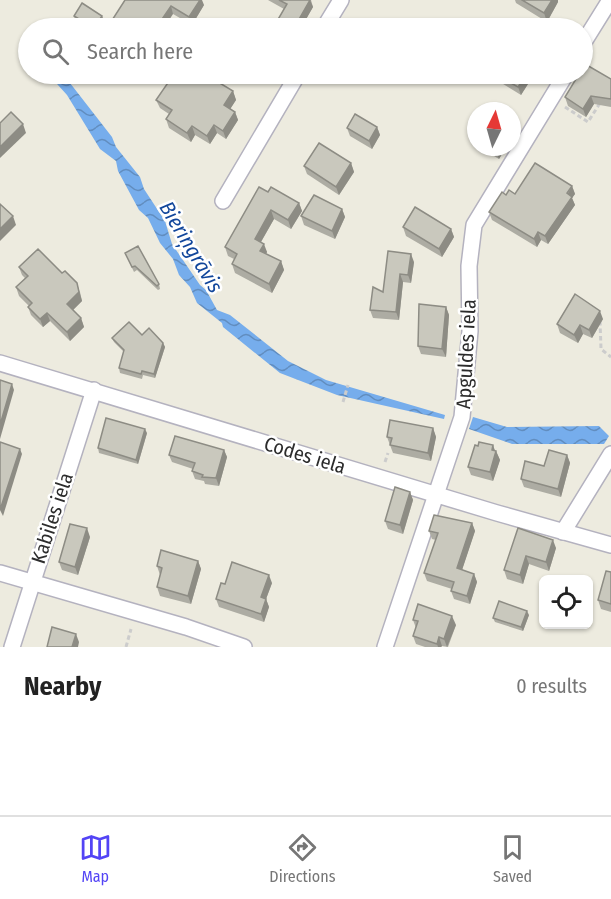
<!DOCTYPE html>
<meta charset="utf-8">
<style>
body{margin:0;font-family:"Fira Sans Condensed",sans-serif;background:#f2f2f2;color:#222}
.controls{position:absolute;right:18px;bottom:18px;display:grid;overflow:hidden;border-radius:9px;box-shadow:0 2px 4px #0004}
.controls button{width:54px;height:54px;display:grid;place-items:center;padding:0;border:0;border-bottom:2px solid #e0e0e0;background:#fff;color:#222;font:30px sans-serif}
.compass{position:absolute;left:467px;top:102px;width:54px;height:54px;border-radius:50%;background:#fff;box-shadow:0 2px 4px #0004;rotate:5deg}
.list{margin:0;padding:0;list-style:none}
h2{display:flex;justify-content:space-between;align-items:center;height:78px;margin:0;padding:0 24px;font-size:26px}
h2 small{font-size:20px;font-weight:400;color:#767676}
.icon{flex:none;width:33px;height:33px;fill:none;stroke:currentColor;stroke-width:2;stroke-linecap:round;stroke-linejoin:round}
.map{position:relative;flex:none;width:611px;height:647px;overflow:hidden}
.search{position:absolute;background:#fff;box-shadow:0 2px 4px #0004;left:18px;right:18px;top:18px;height:66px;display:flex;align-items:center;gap:15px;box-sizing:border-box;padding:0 21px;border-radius:33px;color:#767676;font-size:22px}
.sheet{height:168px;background:#fff}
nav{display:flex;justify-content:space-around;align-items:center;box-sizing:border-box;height:84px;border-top:2px solid #e0e0e0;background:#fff;font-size:16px;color:#767676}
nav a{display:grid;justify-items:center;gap:3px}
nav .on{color:#5344f5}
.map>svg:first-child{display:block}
.water{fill:url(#water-waves)}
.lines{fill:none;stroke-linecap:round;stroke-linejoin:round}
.minor-casing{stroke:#b4b2bf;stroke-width:18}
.path{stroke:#ccc;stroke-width:3;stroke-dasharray:4.5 3;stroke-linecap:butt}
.minor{stroke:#fff;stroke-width:15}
.wall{fill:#adaca3}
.shaded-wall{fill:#8d8c84}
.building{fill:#c9c8bd;stroke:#8d8c84;stroke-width:1.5}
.labels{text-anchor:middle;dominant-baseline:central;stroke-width:5;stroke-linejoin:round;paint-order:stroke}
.street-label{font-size:20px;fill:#2c2c2c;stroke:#fff}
.water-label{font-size:21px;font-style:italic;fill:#11469b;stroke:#fff}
</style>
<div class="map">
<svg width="611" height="647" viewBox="0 0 611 647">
<defs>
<pattern id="water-waves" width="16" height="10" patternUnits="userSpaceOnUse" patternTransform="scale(1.5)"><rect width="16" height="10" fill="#76adec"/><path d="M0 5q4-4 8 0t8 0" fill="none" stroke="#618dbf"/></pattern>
</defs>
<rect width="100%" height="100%" fill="#edebdf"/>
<g class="water">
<polygon points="48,74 63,74 112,137 116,147 140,177 144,189 165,221 172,244 200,285 206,290 217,310 230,315 288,361 326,380 445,415 444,419 337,395 280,373 223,327 222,323 197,303 190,287 179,275 173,259 160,243 148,218 139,210 118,171 116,161 100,149 67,95"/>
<polygon points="473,417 507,427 599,426 609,436 604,444 512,444 469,429"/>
</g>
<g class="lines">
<defs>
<g id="minor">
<polyline points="324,28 341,0"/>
<polyline points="582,45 610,0"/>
<polyline points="223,201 298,74"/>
<polyline points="0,363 497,513 611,545"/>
<polyline points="563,532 611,454"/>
<polyline points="0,573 186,627 244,647"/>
<polyline points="12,647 94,390"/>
<polyline points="385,647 462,417 470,331 469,266 474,225 566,74"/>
</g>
</defs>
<use href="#minor" class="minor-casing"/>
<g class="path">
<polyline points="565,107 588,122 600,103"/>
<polyline points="600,321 601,349 611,357"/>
<polyline points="343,402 348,385"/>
<polyline points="385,462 388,453"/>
<polyline points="126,647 131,629"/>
</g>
<use href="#minor" class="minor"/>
</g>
<g class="wall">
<polygon points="125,0 204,5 192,25 173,14"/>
<polygon points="268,0 311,0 313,7 301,28 273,28 284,9"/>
<polygon points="515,0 558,0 558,2 547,22 516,3"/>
<polygon points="74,16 104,20 99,28 89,28 75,20"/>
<polygon points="344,74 359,74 355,80"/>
<polygon points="493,74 532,74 533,76 521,95 495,79"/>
<polygon points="611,79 611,107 594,104 586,117 568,106 565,97"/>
<polygon points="233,91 236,100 230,109 235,112 238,120 226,139 217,133 210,144 195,135 191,142 169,128 166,119 169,114 160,108 156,100"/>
<polygon points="377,127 380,135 372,149 350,136 347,128"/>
<polygon points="479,147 506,147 499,159"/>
<polygon points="351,163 354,172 339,195 307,174 304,166"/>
<polygon points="572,186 575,194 572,198 575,205 548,244 541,240 537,247 492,220 489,212 506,195"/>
<polygon points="268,192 299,203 302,211 291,229 274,219 261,242 267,252 266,254 281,261 284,270 272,293 235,273 232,264 234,259 228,256 225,247"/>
<polygon points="342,209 345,217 335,239 304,225 301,216"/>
<polygon points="403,227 451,229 454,237 442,257 406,236"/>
<polygon points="125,253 159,284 160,289 158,290 137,270 134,272"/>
<polygon points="414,262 411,283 403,282 399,320 373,318 370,310 383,292"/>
<polygon points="19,267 80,292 82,301 73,310 81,318 84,327 70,341 50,321 43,327 31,315 28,307 29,306 19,296 16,287 25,278 22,275"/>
<polygon points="446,307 449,315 446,357 421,354 418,346"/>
<polygon points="603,319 592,338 583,334 578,343 560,333 557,324"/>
<polygon points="142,335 163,343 165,347 155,378 143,375 142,379 120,373 119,368 124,352 114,342 112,338"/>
<polygon points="433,428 436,437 431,461 393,453 387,437"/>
<polygon points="147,433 138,464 99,453 98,448"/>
<polygon points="493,445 495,451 496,451 500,460 493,481 471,475 468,467 478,446"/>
<polygon points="224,450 227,457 219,486 205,484 204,481 195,479 192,471 193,469 172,462 169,455"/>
<polygon points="567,455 570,463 561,497 524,487 521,479"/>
<polygon points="410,492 413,500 403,534 388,529 385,521"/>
<polygon points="472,523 475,531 462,570 474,574 477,582 470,604 454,599 451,591 452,589 427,581 424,573 436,540 432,539 429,531"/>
<polygon points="518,528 556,548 549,571 529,564 523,584 507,579 504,570"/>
<polygon points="90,537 78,575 62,570 59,562"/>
<polygon points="198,561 201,569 191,604 160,596 157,587 160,575 157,566"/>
<polygon points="611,572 611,612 601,609 598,600"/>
<polygon points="272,583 266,599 269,607 264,622 219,607 216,599 225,584"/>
<polygon points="529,615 523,631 495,622 493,618"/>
<polygon points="413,620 456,625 448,647 442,646 441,647 425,647 416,644 413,636 416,628"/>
</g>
<g class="shaded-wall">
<polygon points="200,0 202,0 204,5 192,25 189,17"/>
<polygon points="310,0 313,7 301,28 294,28"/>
<polygon points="552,0 558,0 558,2 547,22 544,13"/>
<polygon points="171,6 173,14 164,28 156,28"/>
<polygon points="102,16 104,20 99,28 94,28"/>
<polygon points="353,74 359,74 355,80"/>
<polygon points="527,74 532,74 533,76 521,95 518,87"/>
<polygon points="233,91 236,100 227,114 224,105"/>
<polygon points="591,96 594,104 586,117 583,109"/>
<polygon points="235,112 238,120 226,139 223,131"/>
<polygon points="513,122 516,131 512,137 512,124"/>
<polygon points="23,124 26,133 0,158 0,147"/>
<polygon points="214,125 217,133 210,144 207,136"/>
<polygon points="192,126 195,135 191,142 187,133"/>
<polygon points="377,127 380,135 372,149 369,141"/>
<polygon points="498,147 506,147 499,159 496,151"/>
<polygon points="351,163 354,172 339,195 336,187"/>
<polygon points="572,186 575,194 572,198 575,205 548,244 545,236"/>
<polygon points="299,203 302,211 291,229 288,220"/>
<polygon points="342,209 345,217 335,239 332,231"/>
<polygon points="271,210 274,219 258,247 255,239"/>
<polygon points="13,216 16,225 0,241 0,229"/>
<polygon points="451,229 454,237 442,257 439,249"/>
<polygon points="538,232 541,240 537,247 534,239"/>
<polygon points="264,244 267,252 263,259 260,251"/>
<polygon points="411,254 414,262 411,283 408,275"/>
<polygon points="281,261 284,270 272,293 269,284"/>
<polygon points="400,274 403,282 399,320 396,312"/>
<polygon points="77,283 82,301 70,313 67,304"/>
<polygon points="446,307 449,315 446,357 442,349"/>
<polygon points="600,311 603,319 592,338 589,330"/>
<polygon points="47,313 50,321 43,327 40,319"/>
<polygon points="81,318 84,327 70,341 67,332"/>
<polygon points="580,325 583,334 578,343 574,335"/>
<polygon points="163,343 165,347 155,378 154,374"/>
<polygon points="12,384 14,390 0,439 0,425"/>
<polygon points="433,428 436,437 431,461 428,453"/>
<polygon points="145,429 147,433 138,464 136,460"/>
<polygon points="493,445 496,454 496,451 500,460 493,481 490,472"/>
<polygon points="20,449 22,454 3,516 0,510"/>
<polygon points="224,450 227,457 219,486 216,478"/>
<polygon points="567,455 570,463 561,497 558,489"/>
<polygon points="410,492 413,500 403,534 400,525"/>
<polygon points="472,523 475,531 460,576 457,568"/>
<polygon points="87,528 90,537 78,575 75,567"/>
<polygon points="553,540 556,548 549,571 546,562"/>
<polygon points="526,556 529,564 523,584 520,575"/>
<polygon points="198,561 201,569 191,604 188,596"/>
<polygon points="474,574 477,582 470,604 467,596"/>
<polygon points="269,575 272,583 266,599 269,607 264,622 261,614 261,597"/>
<polygon points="527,611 529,615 523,631 521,627"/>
<polygon points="452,616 456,625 447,647 444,639"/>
<polygon points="76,634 79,642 78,647 72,647"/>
<polygon points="439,637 442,646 441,647 438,647 437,644"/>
</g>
<g class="building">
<polygon points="125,0 200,0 189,17 171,6 156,28 107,28"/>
<polygon points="279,0 310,0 294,28 273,28 287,4"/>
<polygon points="522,0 552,0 544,13"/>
<polygon points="82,3 102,16 94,28 74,16"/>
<polygon points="536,23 543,28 532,28"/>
<polygon points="585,64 611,79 611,99 591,96 583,109 565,97 579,74 582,74 582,68"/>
<polygon points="174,74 205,74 233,91 224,105 235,112 223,131 214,125 207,136 192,126 187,133 166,119 172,110 156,100"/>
<polygon points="495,74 527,74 518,87"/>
<polygon points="489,108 494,111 487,111"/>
<polygon points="11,112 23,124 0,147 0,123"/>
<polygon points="355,114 377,127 369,141 347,128"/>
<polygon points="319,143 351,163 336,187 304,166"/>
<polygon points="490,147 498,147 496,151"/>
<polygon points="535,163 572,186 567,193 572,197 545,236 538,232 534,239 489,212 502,192 506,195 509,190 515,194"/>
<polygon points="259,187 268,192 271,187 299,203 288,220 271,210 255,239 264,244 260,251 281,261 269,284 232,264 237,254 225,247"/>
<polygon points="314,195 342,209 332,231 301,216"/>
<polygon points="0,204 13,216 0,229"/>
<polygon points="415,207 451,229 439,249 403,227"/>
<polygon points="138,246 159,284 157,286 135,266 132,267 125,253"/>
<polygon points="38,249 62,273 65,271 77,283 79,292 67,304 81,318 67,332 47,313 40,319 28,307 32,303 16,287 28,276 19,267"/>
<polygon points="388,251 411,254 408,275 400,274 396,312 370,310 373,287 383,292"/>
<polygon points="575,294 600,311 589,330 580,325 574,335 557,324"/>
<polygon points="419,304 446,307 442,349 418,346"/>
<polygon points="129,322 142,335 149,328 163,343 154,374 142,371 141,374 119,368 124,350 112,338"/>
<polygon points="0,380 12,384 0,425"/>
<polygon points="106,418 145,429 136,460 98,448"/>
<polygon points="390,420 433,428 428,453 390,445 392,438 387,437"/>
<polygon points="175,436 224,450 216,478 202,477 203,475 192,471 195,463 169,455"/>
<polygon points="0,442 20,449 0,510"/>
<polygon points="479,442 493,445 492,450 496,451 490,472 468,467 475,445 478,446"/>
<polygon points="549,450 567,455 558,489 521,479 525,461 544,466"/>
<polygon points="395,487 410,492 400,525 385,521"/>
<polygon points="434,515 472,523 457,568 474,574 467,596 451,591 454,582 424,573 438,533 429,531"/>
<polygon points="70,524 87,528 75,567 59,562"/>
<polygon points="518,528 553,540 546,562 526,556 520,575 504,570"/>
<polygon points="161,550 198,561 188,596 157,587 162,568 157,566"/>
<polygon points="232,562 269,575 261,597 266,599 261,614 216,599 221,583 225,584"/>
<polygon points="606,571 611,572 611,604 598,600"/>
<polygon points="499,601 527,611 521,627 493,618"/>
<polygon points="418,604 452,616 444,639 439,637 437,644 413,636 418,621 413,620"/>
<polygon points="52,627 76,634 72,647 47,647"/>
</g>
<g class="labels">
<g class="street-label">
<text transform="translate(466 354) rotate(-87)">Apguldes iela</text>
<text transform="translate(305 455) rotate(17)">Codes iela</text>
<text transform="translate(52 518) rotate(-72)">Kabiles iela</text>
</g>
<g class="water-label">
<text transform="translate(191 247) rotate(59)">Bieriņgrāvis</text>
</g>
</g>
</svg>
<div class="controls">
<button><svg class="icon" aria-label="locate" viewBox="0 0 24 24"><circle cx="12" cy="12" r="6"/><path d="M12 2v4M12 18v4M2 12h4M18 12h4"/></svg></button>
</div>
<svg class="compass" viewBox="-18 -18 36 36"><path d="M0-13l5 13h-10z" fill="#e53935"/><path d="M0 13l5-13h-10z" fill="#767676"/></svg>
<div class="search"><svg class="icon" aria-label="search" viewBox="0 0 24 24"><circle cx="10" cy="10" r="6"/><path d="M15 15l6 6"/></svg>Search here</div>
</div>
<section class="sheet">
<h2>Nearby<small>0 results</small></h2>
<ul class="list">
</ul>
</section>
<nav>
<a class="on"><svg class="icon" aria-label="map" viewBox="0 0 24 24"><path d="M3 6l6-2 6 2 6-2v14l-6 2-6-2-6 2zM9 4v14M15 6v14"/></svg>Map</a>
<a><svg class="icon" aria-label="directions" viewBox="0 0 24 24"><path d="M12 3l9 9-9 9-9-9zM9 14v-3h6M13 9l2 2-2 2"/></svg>Directions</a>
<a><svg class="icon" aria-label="saved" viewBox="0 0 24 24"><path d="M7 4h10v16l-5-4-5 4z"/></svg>Saved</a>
</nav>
